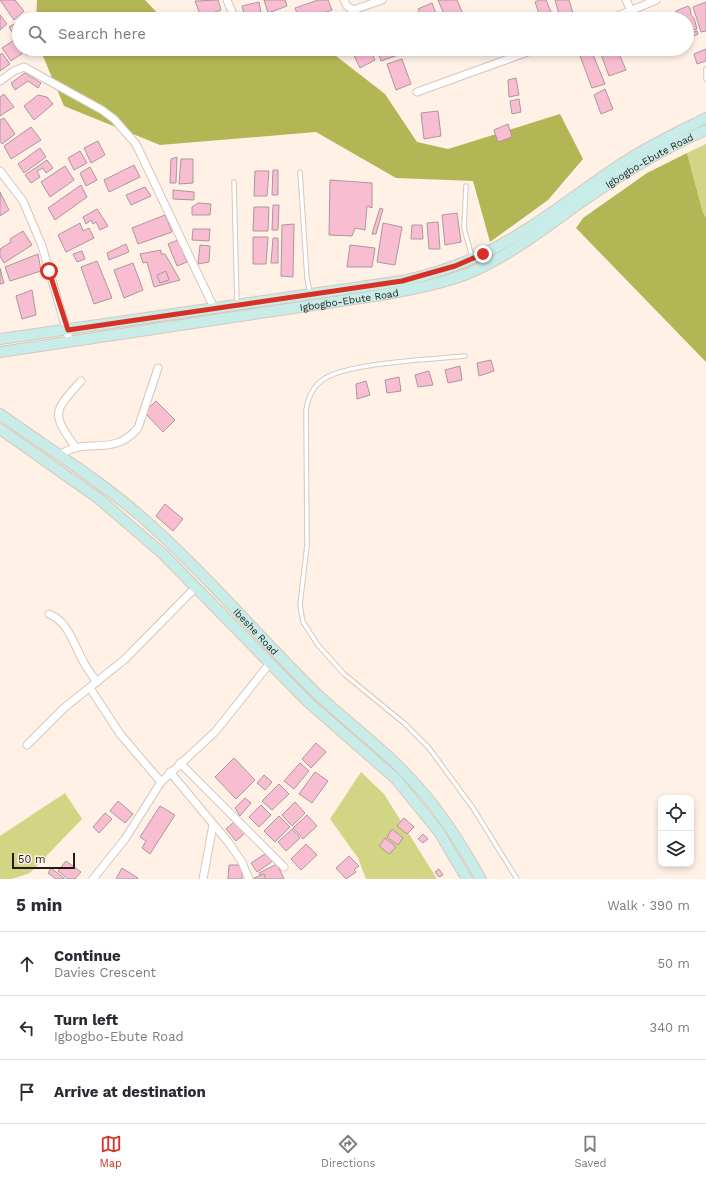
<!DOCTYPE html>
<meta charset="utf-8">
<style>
body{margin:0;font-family:"Work Sans",sans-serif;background:#f2f2f3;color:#2b2b33}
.controls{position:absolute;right:12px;bottom:12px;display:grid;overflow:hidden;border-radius:8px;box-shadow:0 2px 6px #0003}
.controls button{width:36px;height:36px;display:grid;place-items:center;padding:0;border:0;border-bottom:1px solid #e1e1e2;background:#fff;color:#2b2b33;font:20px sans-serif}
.scale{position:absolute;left:12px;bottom:10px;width:63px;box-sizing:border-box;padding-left:4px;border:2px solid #221c17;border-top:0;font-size:11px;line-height:14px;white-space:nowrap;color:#221c17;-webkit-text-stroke:3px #fff1e6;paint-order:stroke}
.stop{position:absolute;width:12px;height:12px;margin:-9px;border:3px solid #d93025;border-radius:50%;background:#fff}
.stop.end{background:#d93025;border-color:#fff;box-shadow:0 1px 4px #0008}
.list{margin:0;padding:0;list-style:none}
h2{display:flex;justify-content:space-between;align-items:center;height:52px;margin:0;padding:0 16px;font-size:17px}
h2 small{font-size:13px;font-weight:400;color:#7c7c81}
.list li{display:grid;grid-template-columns:26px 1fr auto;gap:12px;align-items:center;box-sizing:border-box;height:64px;padding:0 16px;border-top:1px solid #e1e1e2}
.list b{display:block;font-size:15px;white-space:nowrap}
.list p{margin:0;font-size:13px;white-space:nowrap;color:#7c7c81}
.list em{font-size:13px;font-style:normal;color:#7c7c81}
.icon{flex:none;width:22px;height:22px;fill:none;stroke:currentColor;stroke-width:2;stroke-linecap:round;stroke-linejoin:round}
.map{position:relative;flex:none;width:706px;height:879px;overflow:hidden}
.search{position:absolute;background:#fff;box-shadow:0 2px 6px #0003;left:12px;right:12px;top:12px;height:44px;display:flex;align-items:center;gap:10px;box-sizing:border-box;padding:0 14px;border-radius:22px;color:#7c7c81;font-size:15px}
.sheet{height:244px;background:#fff}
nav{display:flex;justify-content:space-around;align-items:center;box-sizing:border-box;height:56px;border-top:1px solid #e1e1e2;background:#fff;font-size:11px;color:#7c7c81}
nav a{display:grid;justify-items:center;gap:2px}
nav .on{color:#d93025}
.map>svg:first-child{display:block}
.green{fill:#d2d584}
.forest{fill:#b3b654}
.building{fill:#f9bdd2;stroke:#ac979e}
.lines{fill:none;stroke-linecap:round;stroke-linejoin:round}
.service-casing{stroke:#d8c7bb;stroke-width:5.5}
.minor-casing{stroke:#d8c7bb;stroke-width:9}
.secondary-casing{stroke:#d8c7bb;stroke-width:12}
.service{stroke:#fff;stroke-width:3.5}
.minor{stroke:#fff;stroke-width:7}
.secondary{stroke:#c8ede9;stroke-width:10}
.route{stroke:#d93025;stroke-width:5}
.labels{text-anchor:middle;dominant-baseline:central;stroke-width:3;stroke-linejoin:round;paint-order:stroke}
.street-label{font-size:10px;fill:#221c17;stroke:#fff1e6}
</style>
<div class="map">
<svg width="706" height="879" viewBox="0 0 706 879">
<rect width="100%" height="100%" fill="#fff1e6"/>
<g class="green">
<polygon points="706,144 706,217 703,213 687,153"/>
<polygon points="361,772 384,794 437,879 366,879 358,858 330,819"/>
<polygon points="65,793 82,819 30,873 12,879 0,879 0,836"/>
</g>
<g class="forest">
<polygon points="37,0 145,0 163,19 36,19"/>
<polygon points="40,49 327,49 385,94 417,142 448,149 560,114 583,159 548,200 490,242 473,181 396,178 316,132 160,145 64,106"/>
<polygon points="687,153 703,213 706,217 706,362 576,228 583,218 647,173"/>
</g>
<g class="building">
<polygon points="0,0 15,0 24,11 14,20"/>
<polygon points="218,0 221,10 201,17 195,1"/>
<polygon points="264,0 285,0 287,6 268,13"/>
<polygon points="318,0 328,0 332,10 307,19 299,19 295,8"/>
<polygon points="438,0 457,0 465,19 446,19"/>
<polygon points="539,0 546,0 554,19 541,19 535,2"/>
<polygon points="555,0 569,0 573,13 560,17"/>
<polygon points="259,2 261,13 245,17 242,6"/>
<polygon points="706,2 706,31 701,32 693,7"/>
<polygon points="432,3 438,19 422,19 418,9"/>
<polygon points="688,6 690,8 691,15 694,18 697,29 687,32 687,19 684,19 683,15 678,16 676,11"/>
<polygon points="406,14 408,19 394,19"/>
<polygon points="0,15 7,24 0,30"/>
<polygon points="18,22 19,24 19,43 9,27"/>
<polygon points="697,31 698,34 687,39 687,34"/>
<polygon points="14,40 23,53 11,61 2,48"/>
<polygon points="22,49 34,49 35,50 26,55"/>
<polygon points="351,49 370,49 375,60 360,68"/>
<polygon points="380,49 396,49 398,55 381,61 377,50"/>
<polygon points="483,49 499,49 500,51 485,56"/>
<polygon points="599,49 617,49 626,70 609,76"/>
<polygon points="706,49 706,61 697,64 694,54"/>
<polygon points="592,52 605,84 592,88 580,56"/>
<polygon points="2,53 10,64 0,71 0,55"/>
<polygon points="402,59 411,84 396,90 387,64"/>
<polygon points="25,73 41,83 38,88 28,81 15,90 11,83"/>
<polygon points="516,78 519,95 509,97 508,80"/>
<polygon points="605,89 613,109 601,114 594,95"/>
<polygon points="4,94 14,107 0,116 0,97"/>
<polygon points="38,95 47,97 53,104 34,120 24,106"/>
<polygon points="519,99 521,112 512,114 510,101"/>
<polygon points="438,111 441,136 424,139 421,113"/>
<polygon points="4,118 15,134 2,144 0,141 0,120"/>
<polygon points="508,124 512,137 498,142 494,130"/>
<polygon points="31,127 41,140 11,159 4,146"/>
<polygon points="98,141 105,155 91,163 84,148"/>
<polygon points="40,148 46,157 24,173 18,164"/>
<polygon points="80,151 87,163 74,170 68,158"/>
<polygon points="177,157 176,183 170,183 171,159"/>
<polygon points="181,159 193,159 193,183 179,184"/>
<polygon points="47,160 53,168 46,173 43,168 37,171 40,177 31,183 25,175"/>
<polygon points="134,165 140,177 109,192 104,180"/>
<polygon points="65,166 74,180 50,197 41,182"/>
<polygon points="90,167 97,180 86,186 80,173"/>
<polygon points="273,170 278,170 278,195 272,195"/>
<polygon points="255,171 269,171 267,196 254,196"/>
<polygon points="330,180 372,183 372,208 367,206 365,230 355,228 352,236 329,235"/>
<polygon points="81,185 87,197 55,220 48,208"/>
<polygon points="145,187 151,196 131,205 126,195"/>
<polygon points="173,190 194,192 194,200 173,199"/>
<polygon points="0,192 9,210 0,216"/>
<polygon points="198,203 211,204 210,215 192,215 192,207"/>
<polygon points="273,205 279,205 278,230 272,230"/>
<polygon points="254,207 269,207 268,231 253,231"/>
<polygon points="380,208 383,209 376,234 372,234"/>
<polygon points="97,209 108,226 100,230 96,222 93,224 91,220 86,224 83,217"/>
<polygon points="457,213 461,242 445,245 442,215"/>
<polygon points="165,215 172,232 138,244 132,228"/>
<polygon points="438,222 440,249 429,249 427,223"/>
<polygon points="80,223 83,231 89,228 94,238 66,252 58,235"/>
<polygon points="383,223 402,227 395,265 377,262"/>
<polygon points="294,224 293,277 281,276 282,225"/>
<polygon points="412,225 422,225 423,239 411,239"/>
<polygon points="193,229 210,229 209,241 192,240"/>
<polygon points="23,231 32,245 4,263 0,256 0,249 11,242 10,239"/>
<polygon points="253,237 268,237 266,264 253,264"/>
<polygon points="273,238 278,238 278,263 271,263"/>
<polygon points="178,240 187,262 177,266 168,244"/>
<polygon points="126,244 129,252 109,260 107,253"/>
<polygon points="200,245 210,246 209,262 198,264"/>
<polygon points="350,245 375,248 372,267 347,267"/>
<polygon points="161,250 161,254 165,254 180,280 154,287 147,262 143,263 140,254"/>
<polygon points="82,251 85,259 77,262 73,254"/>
<polygon points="38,254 41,271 10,281 5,267"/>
<polygon points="97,261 112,298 94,304 81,267"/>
<polygon points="133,263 143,290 124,298 114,270"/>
<polygon points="0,268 4,283 0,284"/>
<polygon points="166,271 169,280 160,283 157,275"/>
<polygon points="32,290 36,315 22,319 16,296"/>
<polygon points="491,360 494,371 479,376 477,363"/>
<polygon points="460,366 462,380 448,383 445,370"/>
<polygon points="429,371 433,385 418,387 415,375"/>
<polygon points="399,377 401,391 387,393 385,380"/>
<polygon points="366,381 370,395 357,399 356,384"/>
<polygon points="156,401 175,420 163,432 144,412"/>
<polygon points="165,504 183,519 173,531 156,516"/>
<polygon points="316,743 326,752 311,768 302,759"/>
<polygon points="234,758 255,780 236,799 215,777"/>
<polygon points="300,763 309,771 294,789 284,781"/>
<polygon points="315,772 328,781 312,803 299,794"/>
<polygon points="264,775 272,782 265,790 257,783"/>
<polygon points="279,784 289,794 272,810 262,801"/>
<polygon points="245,798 251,803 240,816 235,808"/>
<polygon points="118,801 133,814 125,823 110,811"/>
<polygon points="295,802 305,813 292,826 282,815"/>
<polygon points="261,805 271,815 259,827 249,817"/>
<polygon points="160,806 175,815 150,854 142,848 146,841 140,837"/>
<polygon points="105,813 112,819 99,833 93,827"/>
<polygon points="307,815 317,826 303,839 293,828"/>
<polygon points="279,816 290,827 275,842 264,831"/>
<polygon points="404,818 414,827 407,834 397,826"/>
<polygon points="235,821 245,833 236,841 226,829"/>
<polygon points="292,829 300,838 286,851 278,842"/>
<polygon points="392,829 403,838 398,845 387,837"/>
<polygon points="423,834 428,839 423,843 418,839"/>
<polygon points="385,838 396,847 389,854 379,846"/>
<polygon points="306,844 317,855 301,870 291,859"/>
<polygon points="268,852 273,861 257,872 251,863"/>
<polygon points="349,856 359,866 354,870 356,872 346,879 336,868"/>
<polygon points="66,861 81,872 75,879 68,879 58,871"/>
<polygon points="277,864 284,879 262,879 259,873"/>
<polygon points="229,865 242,865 242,879 228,879"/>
<polygon points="51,868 65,879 56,879 48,873"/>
<polygon points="122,868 138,878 138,879 116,879"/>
<polygon points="439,869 443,875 439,877 435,872"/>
<polygon points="264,874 266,879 254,879 254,878"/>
</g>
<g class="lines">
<defs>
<g id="service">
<polyline points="706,69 706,79"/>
<polyline points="300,172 307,278 310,293"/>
<polyline points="234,182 237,304"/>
<polyline points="466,186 464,228 472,257"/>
<path d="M465,356C434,359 346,363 324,379C313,386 308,398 306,410L307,545L300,605L303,622L318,645L344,674L404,723L429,748L473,808L517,879"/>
</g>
<g id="minor">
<polyline points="227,0 235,19"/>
<polyline points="344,0 347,6 353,10 382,0"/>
<polyline points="626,0 631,10"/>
<polyline points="611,19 656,0"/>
<polyline points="0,81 14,71 24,67 102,110 114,119 136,144 214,308"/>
<polyline points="417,92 536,49"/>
<polyline points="0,171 23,201 42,246 70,342"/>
<path d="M76,448C51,413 53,412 81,381"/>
<path d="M59,456C84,435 112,459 138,428L158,368"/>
<path d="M49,614C68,621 74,645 83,661C87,669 92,675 97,682"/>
<polyline points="90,688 120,734 161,782"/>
<polyline points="27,745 64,708 125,659 196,587"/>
<polyline points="180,763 284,867"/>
<polyline points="170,772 229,843 242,862 249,879"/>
<polyline points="93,879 125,839 161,782 215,732 270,663"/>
<polyline points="203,879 213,825"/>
</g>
<g id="secondary">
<path d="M0,339L402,281C430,275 457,266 483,254C531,231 573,196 618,166C646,147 676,133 706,118"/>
<path id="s1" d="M0,352L381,295C410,290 440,284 467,274C508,257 544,229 580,203C620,175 661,149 706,130"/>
<path id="s2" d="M0,414C46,447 95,477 137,513C201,568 256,634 316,693C350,725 388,752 418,787C443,814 463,847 481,879"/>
<polyline points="0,429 98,498 163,554 308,702 396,779 439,832 467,879"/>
</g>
</defs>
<use href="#service" class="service-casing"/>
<use href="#minor" class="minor-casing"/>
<use href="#secondary" class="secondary-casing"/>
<use href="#service" class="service"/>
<use href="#minor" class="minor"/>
<use href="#secondary" class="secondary"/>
</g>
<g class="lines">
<polyline class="route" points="49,271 68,330 402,281 455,266 483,254"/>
</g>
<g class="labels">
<g class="street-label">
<text stroke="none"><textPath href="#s1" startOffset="689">Igbogbo-Ebute Road</textPath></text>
<text stroke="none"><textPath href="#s1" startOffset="353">Igbogbo-Ebute Road</textPath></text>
<text stroke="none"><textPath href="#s2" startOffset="337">Ibeshe Road</textPath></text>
</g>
</g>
</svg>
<div class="controls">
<button><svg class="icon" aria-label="locate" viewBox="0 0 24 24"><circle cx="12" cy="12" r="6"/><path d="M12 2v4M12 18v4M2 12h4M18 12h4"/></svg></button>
<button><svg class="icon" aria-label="layers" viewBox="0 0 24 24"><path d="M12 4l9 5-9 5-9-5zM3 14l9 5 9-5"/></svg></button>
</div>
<div class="scale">50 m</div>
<div class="stop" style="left:49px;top:271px"></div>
<div class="stop end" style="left:483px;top:254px"></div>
<div class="search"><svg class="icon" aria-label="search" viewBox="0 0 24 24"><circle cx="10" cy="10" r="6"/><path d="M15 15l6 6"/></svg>Search here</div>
</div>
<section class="sheet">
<h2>5 min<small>Walk · 390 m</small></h2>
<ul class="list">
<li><svg class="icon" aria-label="ahead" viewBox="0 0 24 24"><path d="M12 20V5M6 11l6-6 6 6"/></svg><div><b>Continue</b><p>Davies Crescent</p></div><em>50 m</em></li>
<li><svg class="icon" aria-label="left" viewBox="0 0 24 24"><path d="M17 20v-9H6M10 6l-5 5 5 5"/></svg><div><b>Turn left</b><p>Igbogbo-Ebute Road</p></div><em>340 m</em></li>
<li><svg class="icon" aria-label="arrive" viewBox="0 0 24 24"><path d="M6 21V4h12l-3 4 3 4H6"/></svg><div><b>Arrive at destination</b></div></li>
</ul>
</section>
<nav>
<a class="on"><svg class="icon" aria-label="map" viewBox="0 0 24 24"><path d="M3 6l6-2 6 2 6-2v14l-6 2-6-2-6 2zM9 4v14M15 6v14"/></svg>Map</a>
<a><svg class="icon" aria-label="directions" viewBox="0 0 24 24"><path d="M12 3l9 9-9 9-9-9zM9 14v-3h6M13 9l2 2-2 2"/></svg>Directions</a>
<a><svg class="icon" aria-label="saved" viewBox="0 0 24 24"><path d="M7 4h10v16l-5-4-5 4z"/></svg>Saved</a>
</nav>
